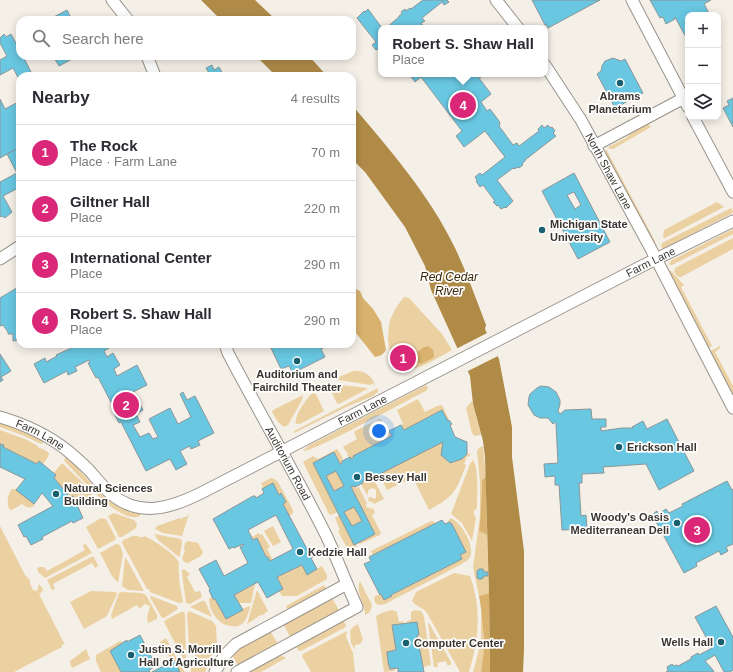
<!DOCTYPE html>
<meta charset="utf-8">
<style>
body{margin:0;font-family:Helvetica,sans-serif;background:#f2f2f3;color:#2b2b33}
.controls{position:absolute;right:12px;top:12px;display:grid;overflow:hidden;border-radius:8px;box-shadow:0 2px 10px #0003}
.controls button{width:36px;height:36px;display:grid;place-items:center;padding:0;border:0;border-bottom:1px solid #e1e1e2;background:#fff;color:#2b2b33;font:20px sans-serif}
.you{position:absolute;left:379px;top:431px;width:14px;height:14px;margin:-10px;border:3px solid #fff;border-radius:50%;background:#1a73e8;box-shadow:0 0 0 6px #1a73e833}
.badge{display:grid;place-items:center;width:26px;height:26px;border-radius:50%;background:#db2777;color:#fff;font-size:13px;font-weight:700}
.pin{position:absolute;translate:-50% -50%;border:2px solid #fff;box-shadow:0 1px 4px #0006}
.popup{position:absolute;left:378px;top:25px;width:170px;height:52px;box-sizing:border-box;display:grid;place-content:center;border-radius:8px;background:#fff;filter:drop-shadow(0 1px 3px #0005);font-size:13px;white-space:nowrap;color:#7c7c81}
.popup b{font-size:15px;color:#2b2b33}
.popup::after{content:'';position:absolute;left:50%;top:100%;margin-left:-8px;border:8px solid transparent;border-top-color:#fff}
.list{margin:0;padding:0;list-style:none}
h2{display:flex;justify-content:space-between;align-items:center;height:52px;margin:0;padding:0 16px;font-size:17px}
h2 small{font-size:13px;font-weight:400;color:#7c7c81}
.list li{display:grid;grid-template-columns:26px 1fr auto;gap:12px;align-items:center;box-sizing:border-box;height:56px;padding:0 16px;border-top:1px solid #e1e1e2}
.list b{display:block;font-size:15px;white-space:nowrap}
.list p{margin:0;font-size:13px;white-space:nowrap;color:#7c7c81}
.list em{font-size:13px;font-style:normal;color:#7c7c81}
.icon{flex:none;width:22px;height:22px;fill:none;stroke:currentColor;stroke-width:2;stroke-linecap:round;stroke-linejoin:round}
.map{position:relative;flex:none;width:733px;height:672px;overflow:hidden}
.search{position:absolute;background:#fff;box-shadow:0 2px 10px #0003;left:16px;top:16px;width:340px;height:44px;display:flex;align-items:center;gap:10px;box-sizing:border-box;padding:0 14px;border-radius:12px;color:#7c7c81;font-size:15px}
.panel{position:absolute;background:#fff;box-shadow:0 2px 10px #0003;left:16px;top:72px;width:340px;height:276px;border-radius:12px}
.map>svg:first-child{display:block}
.green{fill:#ebd0a1}
.forest{fill:#d8b26e}
.water{fill:#b08b48}
.pier{fill:#f5f0e7}
.building{fill:#69c7e1;stroke:#8b9699;fill-rule:evenodd}
.lines{fill:none;stroke-linecap:round;stroke-linejoin:round}
.minor-casing{stroke:#98938b;stroke-width:13}
.minor{stroke:#fff;stroke-width:11}
.poi-dot{fill:#185f70;stroke:#fffefc;stroke-width:1.5}
.labels{text-anchor:middle;dominant-baseline:central;stroke-width:3.5;stroke-linejoin:round;paint-order:stroke}
.poi-label{font-size:11px;font-weight:bold;fill:#383632;stroke:#fffefc;text-anchor:start}
.street-label{font-size:11px;fill:#383632;stroke:#fffefc}
.water-label{font-size:12px;font-style:italic;fill:#382809;stroke:#fffefc}
</style>
<div class="map">
<svg width="733" height="672" viewBox="0 0 733 672">
<rect width="100%" height="100%" fill="#f5f0e7"/>
<g class="green">
<polygon points="644,124 648,124 651,127 613,149 610,149 608,147 626,138 635,130"/>
<polygon points="606,149 655,241 655,243 653,245 605,154"/>
<polygon points="717,202 724,207 665,238 663,237 664,230"/>
<polygon points="731,208 733,211 733,212 731,214 663,249 661,246 662,243"/>
<polygon points="733,229 733,234 672,265 670,265 669,263 672,260"/>
<polygon points="733,238 733,249 681,277 678,277 674,272 675,268"/>
<polygon points="667,271 671,271 684,285 681,287 712,346 707,349"/>
<path d="M404,297L409,298L442,334L452,350C441,356 424,367 412,369C387,373 385,334 391,318C394,310 399,303 404,297Z"/>
<polygon points="720,346 720,348 715,352 733,386 733,398 709,352"/>
<path d="M353,371C363,370 372,375 375,385L374,386L373,383L371,385L338,380L339,377Z"/>
<polygon points="333,384 367,388 367,389 339,404 337,403 329,387"/>
<path d="M426,385L428,388L426,391C409,399 314,452 303,451L308,446Z"/>
<polygon points="378,388 378,392 373,396 348,406 294,433 294,431"/>
<path d="M313,393L316,394L324,411L300,424H296C293,417 307,397 313,393Z"/>
<polygon points="303,395 302,400 288,425 284,427 278,422 272,412 273,410"/>
<polygon points="418,399 425,412 437,406 442,405 449,420 448,421 442,410 404,430 401,425 403,424 397,410"/>
<polygon points="472,401 481,435 474,436 472,433 466,408"/>
<polygon points="379,419 381,419 387,432 389,431 392,436 351,459 347,455 348,454 343,447 357,439 354,432 355,431"/>
<polygon points="0,422 20,429 44,441 42,444 39,443 22,435 0,427"/>
<path d="M0,430L25,439L38,446V447L40,449L41,448L49,453C49,456 45,462 43,464L39,461L37,464L3,447L4,445L0,444Z"/>
<path d="M443,442L441,455L449,463C459,461 464,455 471,453L469,457L467,456L464,464L466,465C456,491 455,496 429,510L413,478L387,490L379,474Z"/>
<polygon points="483,446 486,477 482,480 482,485 480,523 479,531 487,535 489,593 479,596 473,567 480,516 480,482 477,451 479,448"/>
<polygon points="337,449 343,458 342,460 342,463 340,464 334,452 313,463 338,512 331,515 329,514 303,462 313,456 318,459"/>
<path d="M66,457C83,471 94,490 111,502C120,508 130,511 140,513V516C120,526 78,474 65,462L64,460Z"/>
<path d="M473,460C479,467 477,498 477,508L474,511V515L476,518L472,541L462,523L451,514L470,464Z"/>
<polygon points="62,463 81,481 92,494 91,496 77,504 73,496 70,497 54,478 56,475 54,473"/>
<polygon points="336,471 344,486 334,491 326,476"/>
<polygon points="271,478 274,479 278,482 293,510 293,513 289,516 283,504 286,502 282,493 279,495 272,484 262,489 261,488 263,487 261,483"/>
<polygon points="373,478 384,499 374,504 371,501 369,502 368,498 371,497 374,499 376,498 376,490 373,488 368,490 368,494 367,495 362,486 362,482"/>
<polygon points="355,486 357,488 359,487 367,504 366,505 367,508 369,507 370,509 373,508 375,513 372,515 381,533 380,535 360,544 358,543 375,534 351,487"/>
<path d="M12,489H17L35,505C31,509 26,508 22,504L12,510L9,509C7,502 7,495 12,489Z"/>
<polygon points="354,507 362,521 352,526 344,512"/>
<polygon points="114,513 134,520 137,524 136,528 122,537 119,537 108,516"/>
<polygon points="189,514 182,536 163,533 155,529 157,526 180,518 181,519 183,518 183,517 186,517"/>
<polygon points="339,515 354,545 356,544 357,546 351,550 347,548 338,531 340,530 335,518"/>
<polygon points="101,518 106,519 116,538 115,540 98,549 86,527"/>
<path d="M451,518C461,523 473,542 471,554C470,560 465,562 460,565L385,604L381,605L376,604L374,599L375,596L381,594L384,600L466,552L452,524L450,522H447Z"/>
<polygon points="431,521 433,521 435,524 373,555 371,551"/>
<polygon points="0,526 25,575 30,580 30,583 33,590 37,591 39,584 43,589 42,592 39,594 65,645 62,644 62,647 14,672 0,672"/>
<polygon points="273,526 281,542 273,546 264,531"/>
<polygon points="259,533 260,535 262,534 270,547 267,549 273,560 270,561 268,557 266,557 257,538 253,540 252,537"/>
<polygon points="154,534 181,539 182,542 180,556 179,557 158,540"/>
<path d="M133,536H138L139,537H144V536C152,539 177,555 179,563C179,566 178,570 179,573C179,582 181,592 183,601L182,603H179L150,592L149,589H147L122,543L123,540Z"/>
<polygon points="188,541 198,543 203,552 201,556 188,563 184,562 182,558 185,551 184,550 185,543"/>
<polygon points="85,543 92,553 45,578 38,572 37,568 40,567 44,567 47,571 85,550 83,546"/>
<polygon points="116,544 120,545 123,554 118,583 112,576 100,553"/>
<polygon points="93,556 98,565 97,567 95,568 92,563 53,584 55,589 52,590 47,580"/>
<polygon points="125,558 126,558 144,591 128,590 122,586"/>
<polygon points="302,565 307,575 322,566 327,575 327,579 297,596 282,596 279,591 283,589 277,577"/>
<polygon points="184,569 190,574 187,577 195,592 200,591 202,597 190,604 186,603 182,574 182,570"/>
<path d="M454,573L470,576C482,610 479,639 469,672H460L427,613C423,607 416,607 412,601L416,592Z"/>
<path d="M360,581L372,605L370,612L365,615C365,603 355,592 360,581Z"/>
<polygon points="255,584 251,603 239,603 234,595"/>
<polygon points="324,585 327,589 288,610 286,606"/>
<polygon points="257,590 268,611 261,616 261,615 258,616 258,617 247,624"/>
<polygon points="91,591 116,592 117,594 107,616 84,629 70,602"/>
<polygon points="121,592 141,593 146,595 157,615 157,619 148,623 147,617 150,606 144,604 141,608 140,609 137,605 112,619 111,615 119,593"/>
<polygon points="151,596 177,606 178,609 164,618 162,618 150,597"/>
<path d="M212,597L214,599H215L226,619L242,611V609L250,606V608C248,613 247,619 243,623C240,626 236,627 232,626C219,626 209,611 209,599Z"/>
<polygon points="332,598 340,612 290,637 283,623"/>
<polygon points="202,601 205,601 212,617 190,607"/>
<polygon points="481,609 483,619 483,664 481,672 473,672 481,642"/>
<polygon points="392,610 397,612 399,622 403,621 404,624 392,626 396,650 387,652 388,662 390,669 394,668 395,671 384,672 376,616 384,612"/>
<polygon points="415,610 421,611 424,616 431,665 423,667 422,664 417,622 407,623 407,621 411,620 411,612"/>
<polygon points="189,611 212,621 216,626 217,644 205,672 191,672 191,668 195,666 195,654 190,651 189,647 187,614"/>
<polygon points="181,612 184,612 185,614 186,664 164,622 167,619"/>
<polygon points="344,621 346,626 344,628 301,651 299,651 296,647"/>
<polygon points="428,623 429,623 451,662 451,665 447,665 446,661 437,663 438,667 434,667"/>
<polygon points="358,624 363,640 360,644 355,645 355,650 351,643 350,631 353,627"/>
<polygon points="270,631 277,642 275,646 238,666 231,653"/>
<polygon points="347,631 346,637 353,653 355,672 311,672 302,656 303,654"/>
<polygon points="166,638 181,667 185,672 180,672 174,661 169,663 171,658 166,654 160,642"/>
<polygon points="120,641 123,642 122,644 110,651 121,672 101,672 96,661 96,655"/>
<polygon points="86,649 90,659 72,668 70,663 70,661"/>
<polygon points="282,656 286,658 261,672 244,672 277,657"/>
</g>
<g class="forest">
<path d="M352,283L356,289L360,291L363,298L373,309L381,322L386,350C383,355 380,356 375,357L352,328Z"/>
<polygon points="428,346 433,350 434,356 433,358 421,364 412,359 412,354 419,351 422,348"/>
<polygon points="486,477 487,535 479,531 480,523 482,485 482,480"/>
<path d="M489,593L490,672H481C486,651 483,617 479,596Z"/>
</g>
<g class="water">
<polygon points="201,0 255,0 276,20 221,20"/>
<polygon points="256,56 309,56 327,76 276,76"/>
<path d="M352,105C390,150 429,194 455,248C467,273 476,299 486,325L485,329L499,359L512,427V457L524,551V649L523,672H490L489,593L485,457L483,441L473,404L470,376L431,290L425,266L405,227L365,172L352,159Z"/>
</g>
<polygon class="pier" points="489,332 500,355 466,372 456,349"/>
<g class="building">
<polygon points="423,0 447,0 449,2 444,5 442,2 422,18 425,21 421,23 425,28 386,28 399,17 399,16 402,14 401,12 405,9 406,11 410,8 411,9"/>
<polygon points="532,0 600,0 548,28 546,24 545,25"/>
<polygon points="650,0 711,0 704,4 710,15 688,15 688,41 675,17 674,18 675,19 666,24 663,17 660,18"/>
<polygon points="368,9 382,28 381,28 381,52 378,49 376,50 372,45 376,42 357,18 364,11 365,12"/>
<polygon points="67,10 72,20 48,20"/>
<polygon points="4,34 6,37 11,34 20,51 20,56 23,56 33,76 20,76 20,81 13,68 0,75 0,60 7,56 0,43 0,38"/>
<polygon points="53,56 78,56 59,66"/>
<polygon points="613,58 621,61 625,59 643,93 615,108 597,74 601,71 602,66 605,61"/>
<polygon points="212,65 214,70 219,67 224,76 203,76 209,73 206,68"/>
<polygon points="409,74 495,74 483,76 479,78 491,94 481,102 487,111 490,109 499,121 500,124 499,126 513,145 517,143 519,146 539,131 538,129 542,125 544,128 548,125 550,128 552,127 555,131 553,133 556,136 525,160 525,161 522,164 523,165 519,168 518,167 514,169 513,168 497,180 513,201 506,208 505,207 501,209 498,205 497,206 493,202 495,201 483,185 480,187 476,181 477,180 475,177 480,173 482,175 505,157 485,131 464,147 456,136 462,131 421,77 415,82"/>
<polygon points="733,98 733,127 723,108 729,105 727,101"/>
<polygon points="0,99 5,109 20,101 20,147 0,158"/>
<polygon points="20,147 20,187 3,196 12,212 5,218 2,216 0,217 0,182 17,173 7,154"/>
<path d="M574,173L610,242L578,259L542,191ZM574,192L581,205L575,209L567,195Z"/>
<polygon points="20,286 20,340 13,341 13,334 8,334 8,332 3,325 0,326 0,298"/>
<polygon points="80,344 116,344 104,351 107,357 113,353 120,365 114,369 117,376 137,365 147,385 127,395 130,402 137,399 143,410 136,414 140,422 133,425 140,437 149,433 153,439 158,437 149,419 170,408 178,424 191,417 180,394 183,392 187,400 195,396 214,433 198,441 200,445 191,449 190,446 180,451 187,464 176,470 170,459 146,471 121,422 119,423 113,411 115,410 98,377 96,378 88,363 90,362 89,360 75,367 77,371 68,375 67,371 44,383 34,364 45,358 46,362 57,356 56,355"/>
<polygon points="269,344 329,344 329,345 321,349 325,357 293,373 289,366 281,369"/>
<polygon points="0,354 11,371 1,377 3,380 0,382"/>
<polygon points="541,386 549,387 556,392 560,400 560,404 558,411 560,414 565,410 591,409 592,419 606,419 606,427 601,427 601,431 622,428 633,428 632,427 643,421 647,429 667,419 694,471 659,490 646,464 603,467 604,473 582,474 582,483 579,483 581,516 586,515 587,529 562,530 559,485 555,485 555,476 545,477 544,464 558,463 556,424 555,422 553,424 548,418 540,418 534,415 528,405 529,397 530,394 537,388"/>
<path d="M442,410L448,421L449,420L452,424L450,425L455,437L467,442V454L462,459L450,463L441,455L443,442L366,481L365,480L362,482L363,483L355,487V486L351,487L375,534L354,545L313,463L334,452L340,464L342,463V461L350,457L351,459L354,457L353,456L392,436L389,431L401,425L404,430ZM336,471L344,486L334,491L326,476ZM354,507L362,521L352,526L344,512Z"/>
<polygon points="0,444 4,445 3,447 37,464 39,461 56,475 54,478 70,497 73,496 83,518 73,523 72,521 42,537 43,539 31,545 26,536 24,537 18,525 53,506 42,493 34,504 16,490 25,479 0,467"/>
<polygon points="727,481 732,490 733,489 733,544 726,547 728,551 721,555 719,551 696,563 697,566 684,573 653,516 655,515 654,513 657,511 658,514 666,509 669,513 683,506 682,504"/>
<path d="M273,483L279,495L281,493L286,502L283,504L307,549L310,547L315,556L311,558L317,569L307,575L302,565L277,577L283,589L267,598L258,582L234,595L243,610L226,619L215,599H213L209,590L210,589L199,569L216,560L224,576L248,563L240,547L244,545L243,544L234,548L233,547L229,549L213,519L253,496H255L256,498L264,493L262,489ZM276,515L293,549L270,561L268,557H266L257,538L253,540L248,530Z"/>
<polygon points="442,520 445,524 450,522 451,524 452,524 466,552 460,555 462,559 391,595 392,596 384,600 381,594 380,595 364,564 371,561 369,557"/>
<polygon points="479,569 483,569 484,572 488,572 488,576 484,576 482,579 478,579 477,577 477,571"/>
<polygon points="716,606 733,637 733,670 730,672 724,672 715,655 705,661 713,670 714,672 666,672 668,671 667,667 672,664 674,666 676,665 678,666 691,659 691,657 698,653 699,655 712,648 695,617"/>
<polygon points="417,622 419,635 417,635 424,672 398,672 398,668 390,669 388,662 387,652 396,650 392,625"/>
<polygon points="140,635 156,666 149,670 150,672 121,672 110,651 127,640 127,642"/>
<polygon points="174,660 180,672 152,672 169,663"/>
</g>
<g class="lines">
<defs>
<g id="minor">
<polyline points="112,0 128,20"/>
<polyline points="496,0 518,28"/>
<polyline points="632,0 688,107"/>
<polyline points="147,56 155,76"/>
<path id="s1" d="M545,65L581,120L651,249L733,408"/>
<polyline points="693,117 733,192"/>
<polyline points="594,146 684,98"/>
<polyline points="0,259 20,246"/>
<path id="s2" d="M225,344L228,353C260,414 295,473 326,535C337,558 346,583 357,607L237,672"/>
<path id="s3" d="M0,417C24,424 48,435 68,451C75,457 82,463 89,470C96,478 103,487 111,494C140,518 171,508 201,493L644,265L733,221"/>
<polyline points="215,672 224,656 236,644 347,584"/>
</g>
</defs>
<use href="#minor" class="minor-casing"/>
<use href="#minor" class="minor"/>
</g>
<g class="poi-dot">
<circle cx="620" cy="83" r="4"/>
<circle cx="542" cy="230" r="4"/>
<circle cx="297" cy="361" r="4"/>
<circle cx="619" cy="447" r="4"/>
<circle cx="357" cy="477" r="4"/>
<circle cx="56" cy="494" r="4"/>
<circle cx="677" cy="523" r="4"/>
<circle cx="300" cy="552" r="4"/>
<circle cx="721" cy="642" r="4"/>
<circle cx="406" cy="643" r="4"/>
<circle cx="131" cy="655" r="4"/>
</g>
<g class="labels">
<g class="poi-label">
<text x="620" y="96" text-anchor="middle">Abrams<tspan x="620" dy="13">Planetarium</tspan></text>
<text x="550" y="224">Michigan State<tspan x="550" dy="13">University</tspan></text>
<text x="297" y="374" text-anchor="middle">Auditorium and<tspan x="297" dy="13">Fairchild Theater</tspan></text>
<text x="627" y="447">Erickson Hall</text>
<text x="365" y="477">Bessey Hall</text>
<text x="64" y="488">Natural Sciences<tspan x="64" dy="13">Building</tspan></text>
<text x="669" y="517" text-anchor="end">Woody's Oasis<tspan x="669" dy="13">Mediterranean Deli</tspan></text>
<text x="308" y="552">Kedzie Hall</text>
<text x="713" y="642" text-anchor="end">Wells Hall</text>
<text x="414" y="643">Computer Center</text>
<text x="139" y="649">Justin S. Morrill<tspan x="139" dy="13">Hall of Agriculture</tspan></text>
</g>
<g class="street-label">
<text stroke="none"><textPath href="#s1" startOffset="124">North Shaw Lane</textPath></text>
<text stroke="none"><textPath href="#s3" startOffset="739">Farm Lane</textPath></text>
<text stroke="none"><textPath href="#s3" startOffset="415">Farm Lane</textPath></text>
<text stroke="none"><textPath href="#s3" startOffset="44">Farm Lane</textPath></text>
<text stroke="none"><textPath href="#s2" startOffset="135">Auditorium Road</textPath></text>
</g>
<g class="water-label">
<text x="449" y="277">Red Cedar<tspan x="449" dy="14">River</tspan></text>
</g>
</g>
</svg>
<div class="controls">
<button>+</button>
<button>−</button>
<button><svg class="icon" aria-label="layers" viewBox="0 0 24 24"><path d="M12 4l9 5-9 5-9-5zM3 14l9 5 9-5"/></svg></button>
</div>
<div class="you"></div>
<div class="pin badge" style="left:403px;top:358px">1</div>
<div class="pin badge" style="left:126px;top:405px">2</div>
<div class="pin badge" style="left:697px;top:530px">3</div>
<div class="pin badge" style="left:463px;top:105px">4</div>
<div class="popup"><b>Robert S. Shaw Hall</b>Place</div>
<div class="search"><svg class="icon" aria-label="search" viewBox="0 0 24 24"><circle cx="10" cy="10" r="6"/><path d="M15 15l6 6"/></svg>Search here</div>
<section class="panel">
<h2>Nearby<small>4 results</small></h2>
<ul class="list">
<li><span class="badge">1</span><div><b>The Rock</b><p>Place · Farm Lane</p></div><em>70 m</em></li>
<li><span class="badge">2</span><div><b>Giltner Hall</b><p>Place</p></div><em>220 m</em></li>
<li><span class="badge">3</span><div><b>International Center</b><p>Place</p></div><em>290 m</em></li>
<li><span class="badge">4</span><div><b>Robert S. Shaw Hall</b><p>Place</p></div><em>290 m</em></li>
</ul>
</section>
</div>
